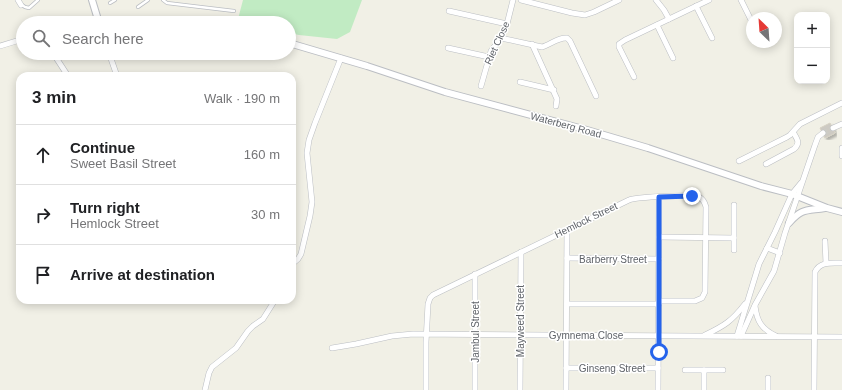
<!DOCTYPE html>
<meta charset="utf-8">
<style>
body{margin:0;font-family:Arial,sans-serif;background:#f6f6f6;color:#202124}
.controls{position:absolute;right:12px;top:12px;display:grid;overflow:hidden;border-radius:8px;box-shadow:0 2px 10px #0003}
.controls button{width:36px;height:36px;display:grid;place-items:center;padding:0;border:0;border-bottom:1px solid #e0e0e0;background:#fff;color:#202124;font:20px sans-serif}
.compass{position:absolute;left:746px;top:12px;width:36px;height:36px;border-radius:50%;background:#fff;box-shadow:0 2px 10px #0003;rotate:335deg}
.stop{position:absolute;width:12px;height:12px;margin:-9px;border:3px solid #2563eb;border-radius:50%;background:#fff}
.stop.end{background:#2563eb;border-color:#fff;box-shadow:0 1px 4px #0008}
.list{margin:0;padding:0;list-style:none}
h2{display:flex;justify-content:space-between;align-items:center;height:52px;margin:0;padding:0 16px;font-size:17px}
h2 small{font-size:13px;font-weight:400;color:#757577}
.list li{display:grid;grid-template-columns:26px 1fr auto;gap:12px;align-items:center;box-sizing:border-box;height:60px;padding:0 16px;border-top:1px solid #e0e0e0}
.list b{display:block;font-size:15px;white-space:nowrap}
.list p{margin:0;font-size:13px;white-space:nowrap;color:#757577}
.list em{font-size:13px;font-style:normal;color:#757577}
.icon{flex:none;width:22px;height:22px;fill:none;stroke:currentColor;stroke-width:2;stroke-linecap:round;stroke-linejoin:round}
.map{position:relative;flex:none;width:842px;height:390px;overflow:hidden}
.search{position:absolute;background:#fff;box-shadow:0 2px 10px #0003;left:16px;top:16px;width:280px;height:44px;display:flex;align-items:center;gap:10px;box-sizing:border-box;padding:0 14px;border-radius:22px;color:#757577;font-size:15px}
.panel{position:absolute;background:#fff;box-shadow:0 2px 10px #0003;left:16px;top:72px;width:280px;height:232px;border-radius:12px}
.map>svg:first-child{display:block}
.green{fill:#c1ebc3}
.building{fill:#cdcac3;stroke:#d7d2c4;filter:url(#shadow)}
.lines{fill:none;stroke-linecap:round;stroke-linejoin:round}
.minor-tunnel{stroke:#ccccc6;stroke-width:5;stroke-dasharray:5 2.5;stroke-linecap:butt}
.service-casing{stroke:#bbbec3;stroke-width:4}
.minor-casing{stroke:#bbbec3;stroke-width:6}
.tertiary-casing{stroke:#bbbec3;stroke-width:8}
.service{stroke:#fff;stroke-width:2.5}
.minor{stroke:#fff;stroke-width:5}
.tertiary{stroke:#fff;stroke-width:6}
.route{stroke:#2563eb;stroke-width:5}
.labels{text-anchor:middle;dominant-baseline:central;stroke-width:3;stroke-linejoin:round;paint-order:stroke}
.street-label{font-size:10px;fill:#5e6268;stroke:#fff}
</style>
<div class="map">
<svg width="842" height="390" viewBox="0 0 842 390">
<defs>
<filter id="shadow"><feDropShadow dx="2.5" dy="2.5" stdDeviation="1" flood-color="#0004"/></filter>
</defs>
<rect width="100%" height="100%" fill="#f1f0e6"/>
<polygon class="green" points="243,0 362,0 350,32 337,39 299,35 289,33 289,23 253,23 238,19"/>
<polygon class="building" points="830,123 835,133 825,138 820,128"/>
<g class="lines">
<polyline class="minor-tunnel" points="823,133 833,128"/>
<defs>
<g id="service">
<polyline points="163,0 167,3 234,11"/>
<polyline points="110,3 115,0"/>
<polyline points="22,5 25,7 29,8 38,0"/>
<polyline points="138,7 148,0"/>
</g>
<g id="minor">
<polyline points="18,0 21,5"/>
<polyline points="521,0 572,13 585,15 594,12 619,0"/>
<polyline points="656,0 664,10 669,19"/>
<polyline points="741,0 751,20"/>
<polyline points="696,6 712,38"/>
<polyline points="449,11 507,24"/>
<polyline points="657,25 673,58"/>
<path d="M501,38L542,47C550,45 558,37 567,38L570,41L596,96"/>
<polyline points="532,44 557,99 556,106"/>
<polyline points="0,46 23,39"/>
<polyline points="448,48 489,57"/>
<polyline points="53,53 68,76"/>
<polyline points="109,53 117,76"/>
<polyline points="634,77 619,47 619,44 625,40 709,0"/>
<polyline points="520,82 554,90"/>
<polyline points="481,86 491,51 501,38 507,24 513,0"/>
<polyline points="833,128 842,124"/>
<polyline points="842,148 842,156"/>
<polyline points="739,161 787,137 790,135 800,124 842,103"/>
<path d="M766,164L794,149C801,143 797,139 793,132"/>
<polyline points="734,205 734,250"/>
<polyline points="659,237 734,238"/>
<polyline points="825,241 826,263"/>
<polyline points="767,248 780,253"/>
<polyline points="567,258 659,259"/>
<polyline points="292,264 298,259 301,254 310,216 312,202 308,163 307,153 309,140 315,123 341,58"/>
<polyline points="567,304 659,304"/>
<path d="M755,306C757,322 762,329 776,336"/>
<path d="M705,335C724,326 732,321 745,304"/>
<polyline points="737,336 759,264 775,232 792,194 801,183"/>
<polyline points="741,336 755,305 774,271 785,233 815,145 818,137 823,133"/>
<polyline points="332,348 356,344 392,336 413,334 842,337"/>
<polyline points="566,368 658,368"/>
<polyline points="685,370 723,370"/>
<polyline points="704,370 704,390"/>
<polyline points="205,390 209,373 212,367 236,348 248,331 253,326 263,319 275,300"/>
<path d="M426,390V342L428,304L430,298L433,295L629,200C636,197 692,194 699,197C703,199 705,203 706,207L705,292L702,298L695,301H659"/>
<polyline points="475,390 475,274"/>
<polyline points="520,390 521,252"/>
<polyline points="566,390 567,230"/>
<polyline points="658,390 659,197"/>
<polyline points="768,390 768,378"/>
<path d="M814,390L815,272C820,261 832,263 842,263"/>
</g>
<g id="tertiary">
<polyline points="92,0 99,23"/>
<polyline points="148,23 172,23"/>
<polyline points="289,43 367,66 445,92 587,130 648,148 761,186 792,194 827,208 842,212"/>
<path d="M789,223C802,208 806,211 825,208"/>
</g>
</defs>
<use href="#service" class="service-casing"/>
<use href="#minor" class="minor-casing"/>
<use href="#tertiary" class="tertiary-casing"/>
<use href="#service" class="service"/>
<use href="#minor" class="minor"/>
<use href="#tertiary" class="tertiary"/>
</g>
<g class="lines">
<polyline class="route" points="659,352 659,197 692,196"/>
</g>
<g class="labels">
<g class="street-label">
<text transform="translate(497 43) rotate(-65)">Riet Close</text>
<text transform="translate(566 125) rotate(15)">Waterberg Road</text>
<text transform="translate(586 220) rotate(-26)">Hemlock Street</text>
<text x="613" y="259">Barberry Street</text>
<text transform="translate(520 321) rotate(-90)">Mayweed Street</text>
<text transform="translate(475 332) rotate(-90)">Jambul Street</text>
<text x="586" y="335">Gymnema Close</text>
<text x="612" y="368">Ginseng Street</text>
</g>
</g>
</svg>
<div class="controls">
<button>+</button>
<button>−</button>
</div>
<svg class="compass" viewBox="-18 -18 36 36"><path d="M0-13l5 13h-10z" fill="#e53935"/><path d="M0 13l5-13h-10z" fill="#757577"/></svg>
<div class="stop" style="left:659px;top:352px"></div>
<div class="stop end" style="left:692px;top:196px"></div>
<div class="search"><svg class="icon" aria-label="search" viewBox="0 0 24 24"><circle cx="10" cy="10" r="6"/><path d="M15 15l6 6"/></svg>Search here</div>
<section class="panel">
<h2>3 min<small>Walk · 190 m</small></h2>
<ul class="list">
<li><svg class="icon" aria-label="ahead" viewBox="0 0 24 24"><path d="M12 20V5M6 11l6-6 6 6"/></svg><div><b>Continue</b><p>Sweet Basil Street</p></div><em>160 m</em></li>
<li><svg class="icon" aria-label="right" viewBox="0 0 24 24"><path d="M7 20v-9h11M14 6l5 5-5 5"/></svg><div><b>Turn right</b><p>Hemlock Street</p></div><em>30 m</em></li>
<li><svg class="icon" aria-label="arrive" viewBox="0 0 24 24"><path d="M6 21V4h12l-3 4 3 4H6"/></svg><div><b>Arrive at destination</b></div></li>
</ul>
</section>
</div>
